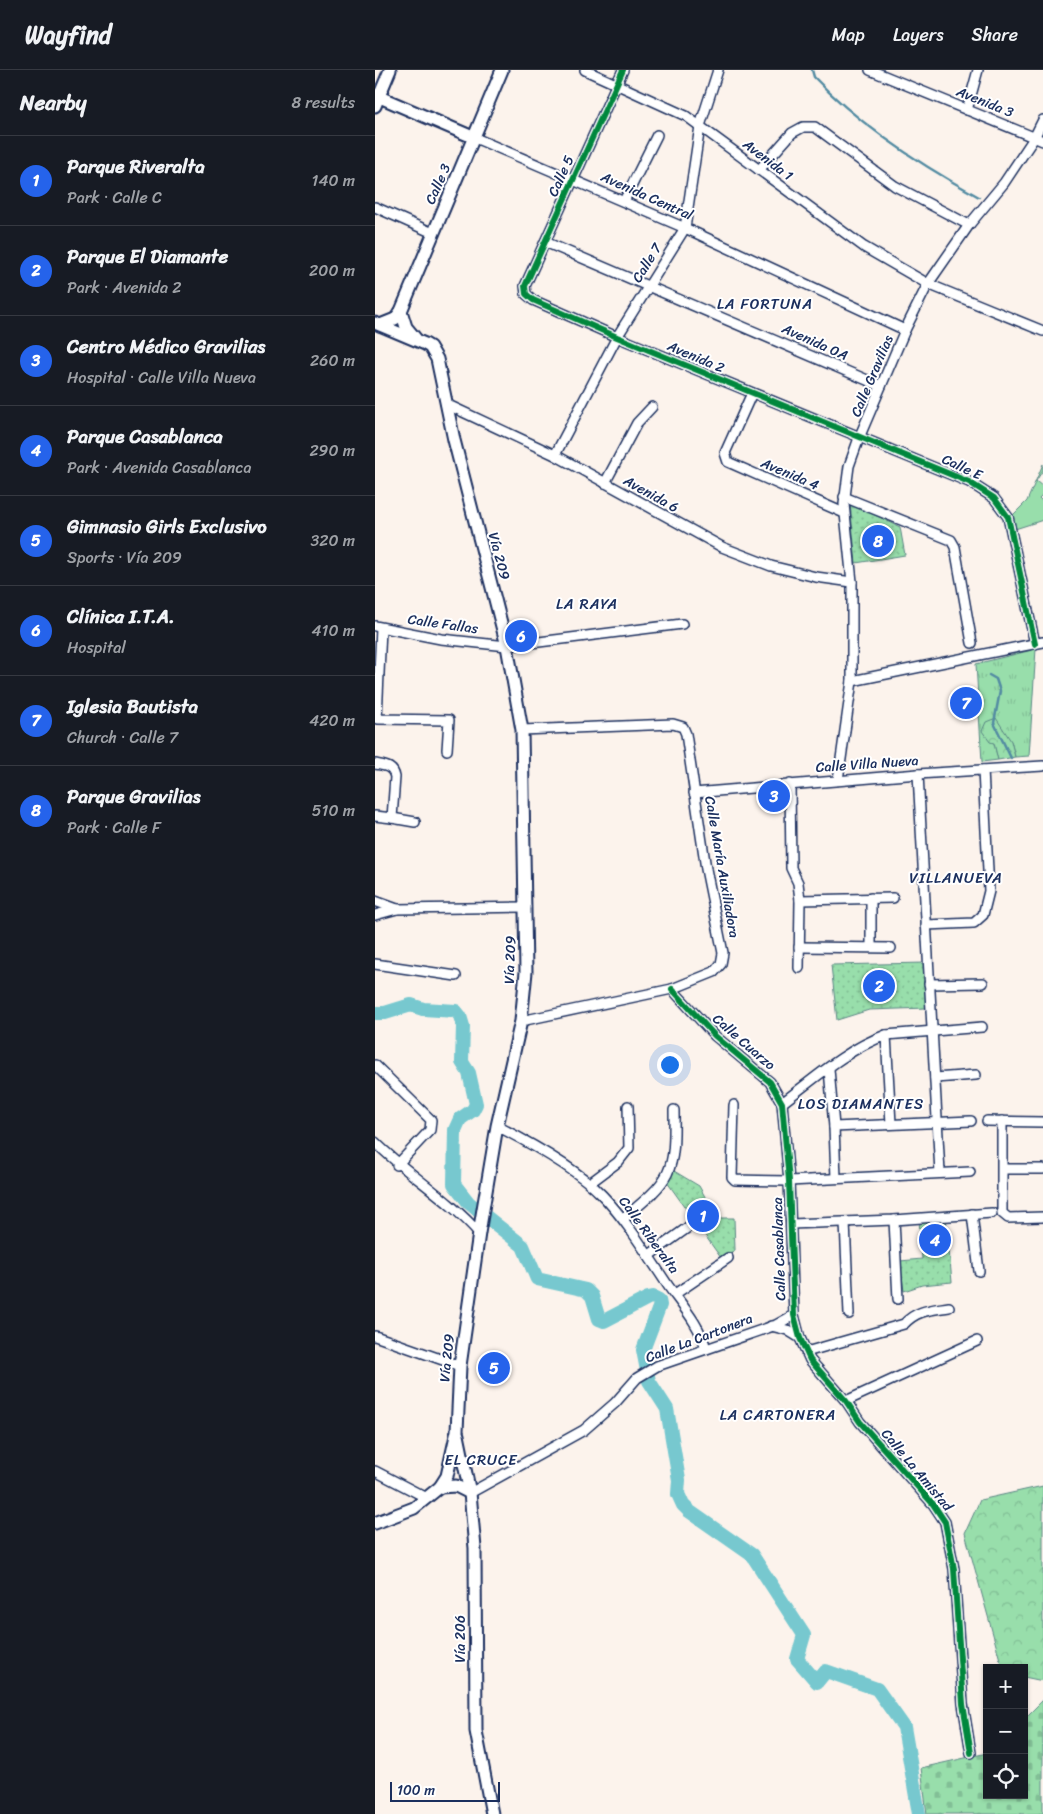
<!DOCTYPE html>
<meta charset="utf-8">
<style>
body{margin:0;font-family:Sriracha,sans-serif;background:#242831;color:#f1f3f6}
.controls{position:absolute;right:15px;bottom:15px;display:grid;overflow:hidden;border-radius:0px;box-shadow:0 1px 4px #0004}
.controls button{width:45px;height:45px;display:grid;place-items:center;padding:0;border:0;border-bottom:1px solid #363941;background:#171b24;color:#f1f3f6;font:25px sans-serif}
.scale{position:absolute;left:15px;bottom:12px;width:110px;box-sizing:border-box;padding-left:5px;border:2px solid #1b2f5e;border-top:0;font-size:14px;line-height:18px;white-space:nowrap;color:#1b2f5e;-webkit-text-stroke:4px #fff;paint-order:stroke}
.you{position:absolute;left:294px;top:994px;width:18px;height:18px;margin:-12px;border:4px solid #fff;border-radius:50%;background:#1a73e8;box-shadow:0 0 0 8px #1a73e833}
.badge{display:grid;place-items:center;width:32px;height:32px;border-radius:50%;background:#2563eb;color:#fff;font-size:16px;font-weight:700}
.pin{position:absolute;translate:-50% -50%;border:2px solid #fff;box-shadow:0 1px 5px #0006}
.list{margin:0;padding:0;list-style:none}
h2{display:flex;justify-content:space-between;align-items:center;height:65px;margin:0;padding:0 20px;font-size:21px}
h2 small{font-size:16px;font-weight:400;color:#9ea1a6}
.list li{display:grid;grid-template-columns:32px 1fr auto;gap:15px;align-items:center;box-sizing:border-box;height:90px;padding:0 20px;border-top:1px solid #363941}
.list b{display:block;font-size:19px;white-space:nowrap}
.list p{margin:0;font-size:16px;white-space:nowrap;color:#9ea1a6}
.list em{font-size:16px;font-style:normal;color:#9ea1a6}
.icon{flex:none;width:28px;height:28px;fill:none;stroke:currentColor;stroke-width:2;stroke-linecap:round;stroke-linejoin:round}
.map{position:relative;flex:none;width:668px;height:1744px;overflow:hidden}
header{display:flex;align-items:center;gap:30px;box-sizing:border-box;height:70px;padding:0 25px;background:#171b24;border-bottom:1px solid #363941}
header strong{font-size:24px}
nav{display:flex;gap:28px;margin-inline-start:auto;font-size:18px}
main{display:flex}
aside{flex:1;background:#171b24}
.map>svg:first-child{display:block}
.grass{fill:url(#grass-tufts);stroke:#5a8684}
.forest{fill:url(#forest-crowns);stroke:#5a8684}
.cemetery{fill:url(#cemetery-stones);stroke:#5a8684}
.park{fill:url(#park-dots);stroke:#5a8684}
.garden{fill:#98deab;stroke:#5a8684}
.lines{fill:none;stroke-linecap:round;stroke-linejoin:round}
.stream{stroke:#528ba2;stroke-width:2.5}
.river{stroke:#77c8cf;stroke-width:14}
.minor-casing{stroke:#1b2f5e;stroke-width:12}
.major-casing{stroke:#1b2f5e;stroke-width:15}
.minor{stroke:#fff;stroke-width:9}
.major{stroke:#fff;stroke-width:11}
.cycleway-casing{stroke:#fff;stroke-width:9}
.cycleway{stroke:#00873e;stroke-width:6}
.labels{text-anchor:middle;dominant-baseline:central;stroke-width:4;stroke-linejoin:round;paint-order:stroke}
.street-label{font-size:14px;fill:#1b2f5e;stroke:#fff}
.neighbourhood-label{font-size:15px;letter-spacing:1px;fill:#1b2f5e;stroke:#fff}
</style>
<header>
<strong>Wayfind</strong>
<nav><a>Map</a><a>Layers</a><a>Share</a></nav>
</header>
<main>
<aside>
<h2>Nearby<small>8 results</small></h2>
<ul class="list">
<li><span class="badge">1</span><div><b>Parque Riveralta</b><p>Park · Calle C</p></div><em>140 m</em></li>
<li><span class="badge">2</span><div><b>Parque El Diamante</b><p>Park · Avenida 2</p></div><em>200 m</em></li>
<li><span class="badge">3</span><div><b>Centro Médico Gravilias</b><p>Hospital · Calle Villa Nueva</p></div><em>260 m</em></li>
<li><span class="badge">4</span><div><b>Parque Casablanca</b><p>Park · Avenida Casablanca</p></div><em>290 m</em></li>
<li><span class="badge">5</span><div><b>Gimnasio Girls Exclusivo</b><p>Sports · Vía 209</p></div><em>320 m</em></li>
<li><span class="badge">6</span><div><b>Clínica I.T.A.</b><p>Hospital</p></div><em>410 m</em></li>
<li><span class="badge">7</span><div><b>Iglesia Bautista</b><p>Church · Calle 7</p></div><em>420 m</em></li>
<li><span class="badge">8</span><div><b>Parque Gravilias</b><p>Park · Calle F</p></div><em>510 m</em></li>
</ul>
</aside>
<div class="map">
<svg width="668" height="1744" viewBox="0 0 668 1744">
<defs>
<pattern id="grass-tufts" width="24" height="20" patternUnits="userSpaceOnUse" patternTransform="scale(1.25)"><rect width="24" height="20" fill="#98deab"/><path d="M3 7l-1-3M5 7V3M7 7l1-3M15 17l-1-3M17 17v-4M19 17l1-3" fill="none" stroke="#82bf96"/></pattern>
<pattern id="forest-crowns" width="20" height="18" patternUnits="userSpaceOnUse" patternTransform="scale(1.25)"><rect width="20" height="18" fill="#98deab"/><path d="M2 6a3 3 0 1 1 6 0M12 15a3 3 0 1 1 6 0" fill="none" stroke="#82bf96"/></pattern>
<pattern id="cemetery-stones" width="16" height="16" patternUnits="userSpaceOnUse" patternTransform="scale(1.25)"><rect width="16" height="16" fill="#98deab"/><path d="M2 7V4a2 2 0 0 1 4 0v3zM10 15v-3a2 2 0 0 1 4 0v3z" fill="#82bf96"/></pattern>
<pattern id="park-dots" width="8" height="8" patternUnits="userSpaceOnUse" patternTransform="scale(1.25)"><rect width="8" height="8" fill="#98deab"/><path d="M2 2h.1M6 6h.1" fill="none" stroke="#82bf96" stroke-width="1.8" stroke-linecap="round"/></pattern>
</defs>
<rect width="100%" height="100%" fill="#fcf3ec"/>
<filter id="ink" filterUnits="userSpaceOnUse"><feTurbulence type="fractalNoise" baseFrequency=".02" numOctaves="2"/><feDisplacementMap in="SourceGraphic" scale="10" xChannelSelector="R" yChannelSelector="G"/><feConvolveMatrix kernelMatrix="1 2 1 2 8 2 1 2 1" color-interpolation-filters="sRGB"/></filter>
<g filter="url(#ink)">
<polygon class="grass" points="661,579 654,686 640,687 636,671 619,673 623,690 607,692 601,594"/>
<g class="forest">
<polygon points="621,648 636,671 640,687 623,690 619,673 615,672 607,661 611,652"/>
<polygon points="668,1416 668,1611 649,1607 649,1598 627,1597 590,1463 605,1430"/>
</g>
<polygon class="cemetery" points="668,1630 668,1744 552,1744 546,1698 612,1683 612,1725 649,1725 649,1649"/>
<g class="park">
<polygon points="475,433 525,457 530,485 481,493"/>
<polygon points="550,893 552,938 494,940 462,950 456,895"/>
<polygon points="299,1101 324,1116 342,1148 359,1148 360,1180 346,1188 292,1112"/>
<polygon points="571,1148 577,1212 547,1215 529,1221 525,1191 547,1189 544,1150"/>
</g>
<polygon class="garden" points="668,394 668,400 661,411 668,417 668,424 664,428 668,432 668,450 640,459 637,446 652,431"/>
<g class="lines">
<g class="stream">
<path d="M437,0L439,7C484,55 546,95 604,127"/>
<polyline points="614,605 621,609 625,621 619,653 636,688"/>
</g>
<polyline class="river" points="0,943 10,943 36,935 48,939 81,941 85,946 88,956 87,992 94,1003 101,1034 98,1040 85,1049 80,1060 79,1114 94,1133 148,1176 162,1209 211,1220 217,1226 224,1249 229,1251 273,1228 278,1227 284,1230 285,1235 268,1280 274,1311 292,1339 304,1410 303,1424 308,1435 314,1441 377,1485 429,1565 422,1589 442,1612 451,1601 502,1619 529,1657 544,1744"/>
<defs>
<g id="minor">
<polyline points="210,0 311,46 489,177 553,214 668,261"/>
<polyline points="248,0 150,216 151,224 158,230 242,267 594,412 619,428 633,447 660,574"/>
<polyline points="495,0 668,71"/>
<polyline points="592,40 603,0"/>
<polyline points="100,68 310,158 530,260"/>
<polyline points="384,100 417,63 428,57 440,57 520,116 594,155"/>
<polyline points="249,131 282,65"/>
<polyline points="0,137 58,163"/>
<polyline points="170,172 506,316"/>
<polyline points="377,323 350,383 353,392 469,443"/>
<polyline points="71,334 180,385 347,477 396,496 441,507 477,512"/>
<polyline points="180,385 242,267 310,158 325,56 343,0"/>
<polyline points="230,413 262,353 277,337"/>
<polyline points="469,427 576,470 580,477 597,573"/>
<polyline points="0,556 66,569 132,576 307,554"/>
<polyline points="6,558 2,649 74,650 72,680"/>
<polyline points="477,611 668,572"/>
<path d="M0,694C10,696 18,696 20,707L17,748L0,746"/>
<polyline points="543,704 565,1103"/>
<polyline points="463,710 477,611 477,512 469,434 474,396 484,368 530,260 553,214 594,155 629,113 659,68 668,50"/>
<polyline points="415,714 416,798 423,813 425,830 424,898"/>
<polyline points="319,723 543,704 668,696"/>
<polyline points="17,748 40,752"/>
<polyline points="425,830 518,828"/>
<polyline points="0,831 22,839 151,837"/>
<polyline points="0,845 22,839"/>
<polyline points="551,855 599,853 608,845 614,821 608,700"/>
<polyline points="424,877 516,878"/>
<polyline points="496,877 496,828"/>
<polyline points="0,894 81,906"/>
<polyline points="554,914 608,913"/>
<polyline points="297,919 340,966 395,1012 407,1033 414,1111 419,1245 425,1268 435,1290 471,1331 485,1352 558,1434 570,1452 579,1499 588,1634 596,1683"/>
<polyline points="146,951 297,919 339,902 346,894 348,883 331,799 311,664 308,657 298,654 147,660"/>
<polyline points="511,965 516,1054"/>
<polyline points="0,995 56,1050 55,1060 22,1095"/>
<polyline points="454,999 459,1057 461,1108"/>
<polyline points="560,1008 601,1005"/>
<path d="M407,1033C440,1008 472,979 511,965L607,957"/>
<polyline points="359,1035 357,1107 360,1110 414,1111 595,1102"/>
<polyline points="612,1051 668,1052"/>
<polyline points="627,1051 627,1143 633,1148 668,1147"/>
<path d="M122,1056C155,1073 201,1098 227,1125C253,1152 273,1186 294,1217C307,1235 326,1257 331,1279"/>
<polyline points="459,1057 596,1051"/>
<path d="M0,1072C33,1105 73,1128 104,1163"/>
<polyline points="628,1099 668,1099"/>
<polyline points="215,1113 243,1092 254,1078 253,1036"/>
<polyline points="597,1144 604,1201"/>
<path d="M248,1149C297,1108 300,1105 299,1040"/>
<polyline points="519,1150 523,1229"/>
<polyline points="470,1152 474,1244"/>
<polyline points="416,1154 519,1150 617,1143"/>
<polyline points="273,1186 319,1153"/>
<polyline points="300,1224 353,1188"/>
<polyline points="396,1256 412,1260 425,1268"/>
<polyline points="0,1266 85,1296"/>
<path d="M431,1282L529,1254C542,1240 555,1240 574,1237"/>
<polyline points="471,1331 602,1271"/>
<polyline points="0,1401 52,1428"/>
<polyline points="95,1423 209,1360 240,1333 262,1308 282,1296 401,1255 419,1245"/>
</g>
<g id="major">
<polyline points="0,25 100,68"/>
<polyline points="0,36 15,0"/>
<polyline points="26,241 31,257 41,269"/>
<polyline points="0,253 50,274 55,277 62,289 79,370 132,576 147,660 151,902 146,951 122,1056 104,1163 85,1296 82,1361 72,1406 65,1417 39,1438 0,1453"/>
<polyline points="5,255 20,249 26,241 127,0"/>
<polyline points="83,1365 95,1423 100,1478 101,1661 117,1744"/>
<polyline points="65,1417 81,1416 95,1423"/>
</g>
</defs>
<use href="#minor" class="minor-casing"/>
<use href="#major" class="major-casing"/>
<use href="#minor" class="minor"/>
<use href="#major" class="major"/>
<defs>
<g id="cycleway">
<polyline points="248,0 150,216 151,224 158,230 242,267 594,412 619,428 633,447 660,574"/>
<polyline points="297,919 340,966 395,1012 407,1033 414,1111 419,1245 425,1268 435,1290 471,1331 485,1352 558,1434 570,1452 579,1499 588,1634 596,1683"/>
</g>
</defs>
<use href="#cycleway" class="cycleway-casing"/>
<use href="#cycleway" class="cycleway"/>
</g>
</g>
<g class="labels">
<g class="street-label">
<text transform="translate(610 32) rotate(22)">Avenida 3</text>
<text transform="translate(393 90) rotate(37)">Avenida 1</text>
<text transform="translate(186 106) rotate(-66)">Calle 5</text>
<text transform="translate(63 114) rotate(-66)">Calle 3</text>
<text transform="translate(272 126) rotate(24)">Avenida Central</text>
<text transform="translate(272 193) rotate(-58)">Calle 7</text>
<text transform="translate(440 272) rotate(24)">Avenida 0A</text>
<text transform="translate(321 287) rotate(23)">Avenida 2</text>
<text transform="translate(497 306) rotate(-67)">Calle Gravilias</text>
<text transform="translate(587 397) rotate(25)">Calle E</text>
<text transform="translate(415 404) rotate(23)">Avenida 4</text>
<text transform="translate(276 424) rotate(29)">Avenida 6</text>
<text transform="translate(124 486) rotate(75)">Vía 209</text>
<text transform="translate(68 554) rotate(8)">Calle Fallas</text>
<text transform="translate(492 694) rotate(-4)">Calle Villa Nueva</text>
<text transform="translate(347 797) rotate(80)">Calle María Auxiliadora</text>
<text transform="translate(135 890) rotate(-88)">Vía 209</text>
<text transform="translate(369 972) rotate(41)">Calle Cuarzo</text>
<text transform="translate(274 1165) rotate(54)">Calle Riberalta</text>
<text transform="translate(404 1179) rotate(-92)">Calle Casablanca</text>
<text transform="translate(324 1268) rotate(-21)">Calle La Cartonera</text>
<text transform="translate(72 1288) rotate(-84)">Vía 209</text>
<text transform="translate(542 1400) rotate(50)">Calle La Amistad</text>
<text transform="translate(85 1569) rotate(-90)">Vía 206</text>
</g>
<g class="neighbourhood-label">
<text x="390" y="234">LA FORTUNA</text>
<text x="212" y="534">LA RAYA</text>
<text x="581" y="808">VILLANUEVA</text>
<text x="486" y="1034">LOS DIAMANTES</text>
<text x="403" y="1345">LA CARTONERA</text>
<text x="106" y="1390">EL CRUCE</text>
</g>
</g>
</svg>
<div class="controls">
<button>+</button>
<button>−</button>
<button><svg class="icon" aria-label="locate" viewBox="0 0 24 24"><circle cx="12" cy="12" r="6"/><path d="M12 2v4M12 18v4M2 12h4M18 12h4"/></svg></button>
</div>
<div class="scale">100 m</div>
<div class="you"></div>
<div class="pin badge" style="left:328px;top:1146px">1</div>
<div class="pin badge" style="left:504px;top:916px">2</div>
<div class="pin badge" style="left:399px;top:726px">3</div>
<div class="pin badge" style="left:560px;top:1170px">4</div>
<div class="pin badge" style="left:119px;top:1298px">5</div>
<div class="pin badge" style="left:146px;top:566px">6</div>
<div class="pin badge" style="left:591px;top:633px">7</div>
<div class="pin badge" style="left:503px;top:471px">8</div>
</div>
</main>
